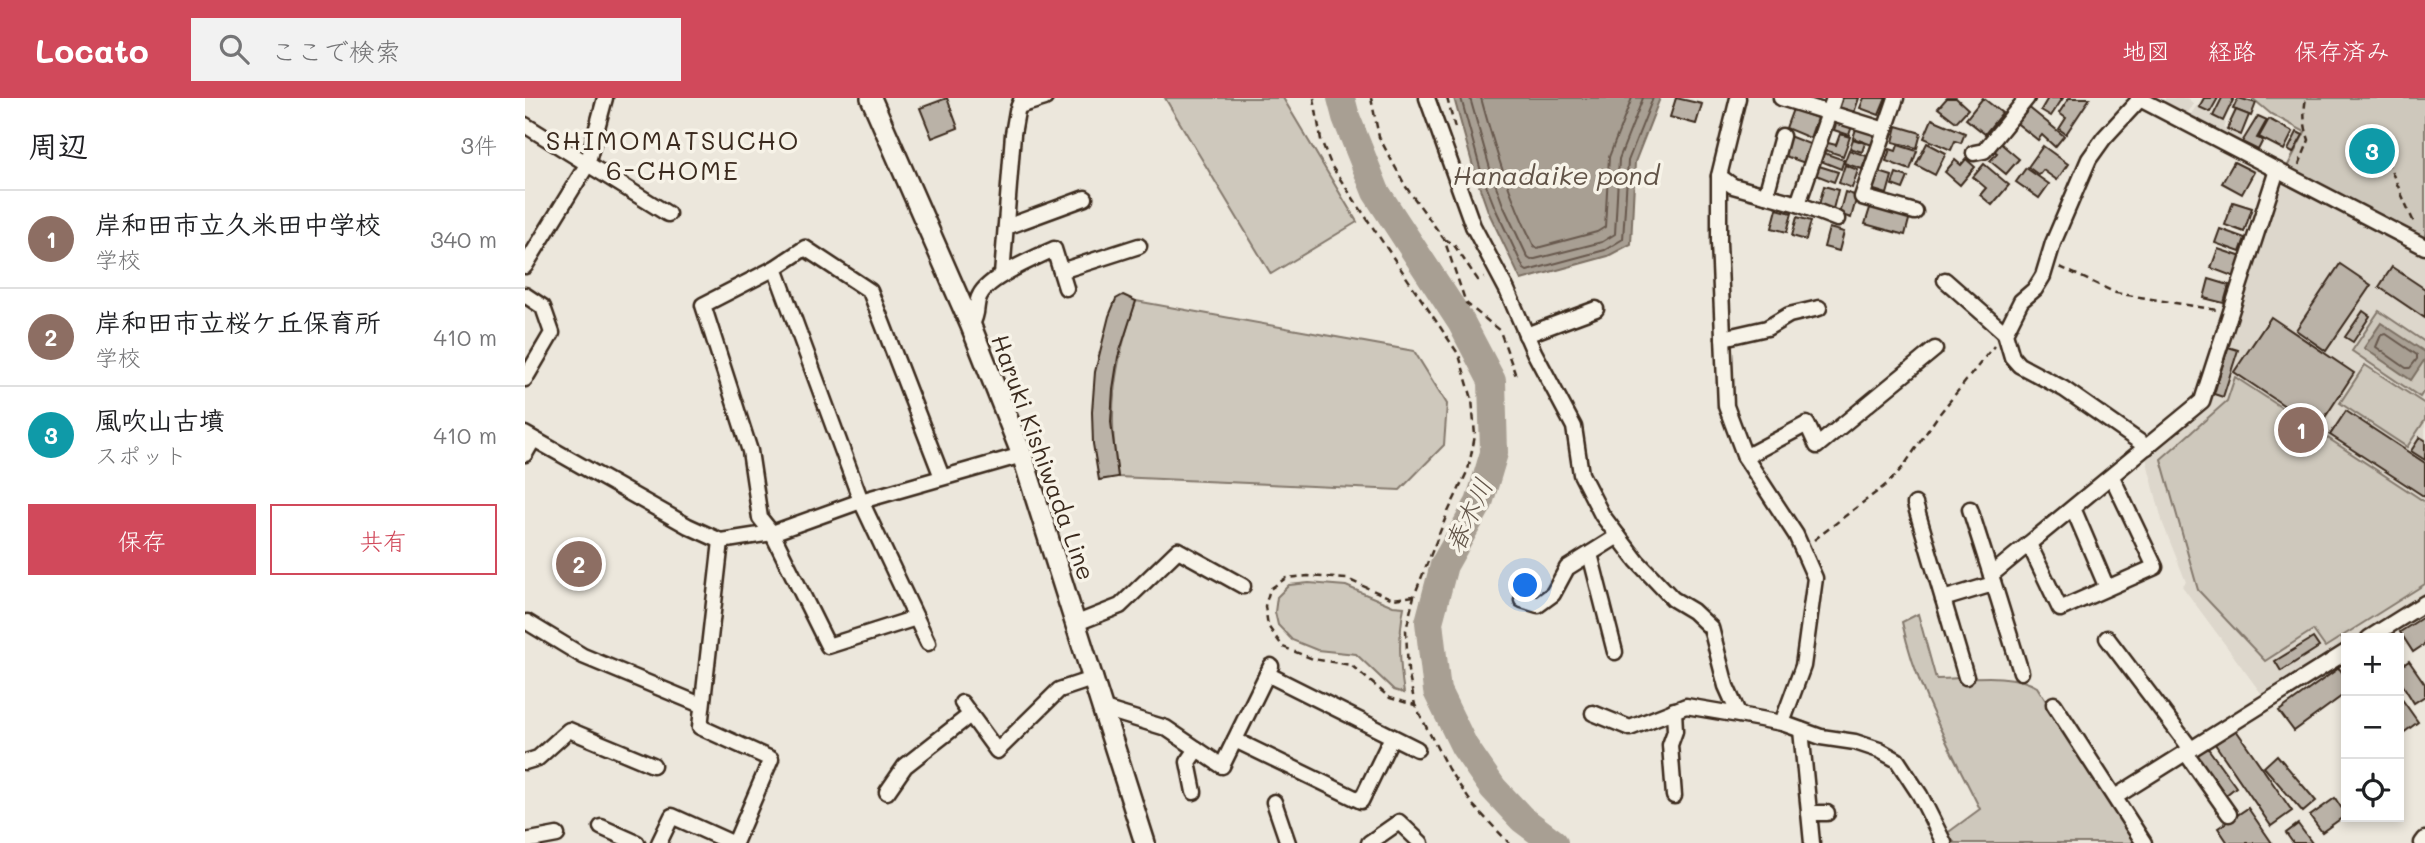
<!DOCTYPE html>
<html lang="ja">
<meta charset="utf-8">
<style>
body{margin:0;font-family:Mali,"Klee One",sans-serif;background:#f2f2f2;color:#202124}
.controls{position:absolute;right:21px;bottom:21px;display:grid;overflow:hidden;border-radius:0px;box-shadow:0 4px 10px #0003}
.controls button{width:63px;height:63px;display:grid;place-items:center;padding:0;border:0;border-bottom:2px solid #e0e0e0;background:#fff;color:#202124;font:35px sans-serif}
.you{position:absolute;left:1001px;top:488px;width:24px;height:24px;margin:-18px;border:5px solid #fff;border-radius:50%;background:#1a73e8;box-shadow:0 0 0 10px #1a73e833}
.badge{display:grid;place-items:center;width:46px;height:46px;border-radius:50%;background:#d1495b;color:#fff;font-size:23px;font-weight:700}
.pin{position:absolute;translate:-50% -50%;border:4px solid #fff;box-shadow:0 2px 7px #0006}
.list{margin:0;padding:0;list-style:none}
h2{display:flex;justify-content:space-between;align-items:center;height:91px;margin:0;padding:0 28px;font-size:30px}
h2 small{font-size:23px;font-weight:400;color:#757577}
.list li{display:grid;grid-template-columns:46px 1fr auto;gap:21px;align-items:center;box-sizing:border-box;height:98px;padding:0 28px;border-top:2px solid #e0e0e0}
.list b{display:block;font-size:26px;white-space:nowrap}
.list p{margin:0;font-size:23px;white-space:nowrap;color:#757577}
.list em{font-size:23px;font-style:normal;color:#757577}
.actions{display:flex;gap:14px;padding:21px 28px}
.actions a{flex:1;padding:16px 0;border:2px solid #d1495b;border-radius:0px;text-align:center;font-size:24px;color:#d1495b}
.actions .main{background:#d1495b;color:#fff}
.icon{flex:none;width:38px;height:38px;fill:none;stroke:currentColor;stroke-width:2;stroke-linecap:round;stroke-linejoin:round}
.map{position:relative;flex:none;width:1900px;height:745px;overflow:hidden}
header{display:flex;align-items:center;gap:42px;box-sizing:border-box;height:98px;padding:0 35px;background:#d1495b;color:#fff}
header strong{font-size:33px}
nav{display:flex;gap:38px;margin-inline-start:auto;font-size:24px}
.search{width:490px;height:63px;background:#f2f2f2;display:flex;align-items:center;gap:18px;box-sizing:border-box;padding:0 24px;border-radius:0px;color:#757577;font-size:26px}
main{display:flex}
aside{flex:1;background:#fff}
.map>svg:first-child{display:block}
.built{fill:#ddd7cc}
.green{fill:#cec8bc;stroke:#84796d;stroke-width:2}
.water{fill:#a89f93;stroke:#7c7064;stroke-width:2}
.lines{fill:none;stroke-linecap:round;stroke-linejoin:round}
.shore{stroke:#67594d;stroke-width:2}
.river{stroke:#a89f93;stroke-width:28}
.building{fill:#bab2a7;stroke:#3b2a1e;stroke-width:2}
.minor-casing{stroke:#3b2a1e;stroke-width:19}
.secondary-casing{stroke:#3b2a1e;stroke-width:24}
.path{stroke:#3b2a1e;stroke-width:2.5;stroke-dasharray:7 5;stroke-linecap:butt}
.minor{stroke:#f7f3e8;stroke-width:14}
.secondary{stroke:#f7f3e8;stroke-width:19}
.labels{text-anchor:middle;dominant-baseline:central;stroke-width:7;stroke-linejoin:round;paint-order:stroke}
.street-label{font-size:24px;fill:#3b2a1e;stroke:#f7f3e8}
.neighbourhood-label{font-size:26px;letter-spacing:2px;fill:#3b2a1e;stroke:#f7f3e8}
.water-label{font-size:26px;font-style:italic;fill:#615347;stroke:#f7f3e8}
</style>
<header>
<strong>Locato</strong>
<div class="search"><svg class="icon" aria-label="search" viewBox="0 0 24 24"><circle cx="10" cy="10" r="6"/><path d="M15 15l6 6"/></svg>ここで検索</div>
<nav><a>地図</a><a>経路</a><a>保存済み</a></nav>
</header>
<main>
<aside>
<h2>周辺<small>3件</small></h2>
<ul class="list">
<li><span class="badge" style="background:#8d6e63">1</span><div><b>岸和田市立久米田中学校</b><p>学校</p></div><em>340 m</em></li>
<li><span class="badge" style="background:#8d6e63">2</span><div><b>岸和田市立桜ケ丘保育所</b><p>学校</p></div><em>410 m</em></li>
<li><span class="badge" style="background:#0f9aa8">3</span><div><b>風吹山古墳</b><p>スポット</p></div><em>410 m</em></li>
</ul>
<div class="actions"><a class="main">保存</a><a>共有</a></div>
</aside>
<div class="map">
<svg width="1900" height="745" viewBox="0 0 1900 745">
<rect width="100%" height="100%" fill="#ece7dc"/>
<filter id="ink" filterUnits="userSpaceOnUse"><feTurbulence type="fractalNoise" baseFrequency=".0143" numOctaves="2"/><feDisplacementMap in="SourceGraphic" scale="14" xChannelSelector="R" yChannelSelector="G"/><feConvolveMatrix kernelMatrix="1 2 1 2 8 2 1 2 1" color-interpolation-filters="sRGB"/></filter>
<g filter="url(#ink)">
<g class="built">
<polygon points="1640,0 1662,0 1669,6 1661,17 1640,7"/>
<polygon points="1672,7 1701,25 1699,30 1718,39 1715,45 1664,19"/>
<polygon points="1758,84 1900,159 1900,502 1839,540 1821,540 1821,552 1741,602 1657,488 1661,484 1638,426 1621,360 1685,303 1752,87"/>
</g>
<g class="green">
<polygon points="640,0 758,0 832,124 746,176"/>
<polygon points="1727,0 1900,0 1900,140 1762,69 1780,34 1746,16"/>
<path d="M611,203L889,253L922,306L919,347L875,392L593,379C582,312 589,266 611,203Z"/>
<polygon points="1854,213 1900,244 1900,291 1895,299 1827,253"/>
<polygon points="1840,267 1900,306 1900,322 1882,349 1815,305"/>
<polygon points="1710,279 1900,404 1900,486 1800,549 1788,532 1740,563 1673,492 1636,361 1702,303"/>
<path d="M784,485L821,488L868,508L879,509C873,539 874,565 879,595L869,592L831,556L792,552L767,542L753,527L750,514L752,499L764,487Z"/>
<path d="M1393,516L1411,581C1441,581 1486,573 1512,589L1612,745H1430L1421,736L1455,711C1425,650 1391,591 1377,524Z"/>
</g>
<g class="water">
<polygon points="929,0 1135,0 1110,64 1106,146 1083,158 996,182 963,113 951,79"/>
<polygon points="1856,225 1900,254 1900,261 1886,282 1839,250"/>
</g>
<g class="lines">
<g class="shore">
<polyline points="936,0 957,77 970,110 999,171 1002,173 1080,152 1098,141 1103,63 1128,0"/>
<polyline points="945,0 966,74 978,107 1003,160 1006,162 1077,144 1090,136 1094,61 1118,0"/>
<path d="M956,0C971,55 984,97 1009,148L1012,150L1072,134L1080,129L1084,59L1107,0"/>
<polygon points="1861,236 1892,257 1892,261 1885,270 1881,270 1851,249 1856,237"/>
</g>
<polyline class="river" points="816,0 821,19 851,94 936,224 967,283 969,355 954,405 919,467 904,524 912,593 939,648 968,690 997,721 1029,745"/>
</g>
<g class="building">
<polygon points="422,0 433,30 407,40 395,10"/>
<polygon points="1151,0 1177,6 1171,26 1145,19"/>
<polygon points="1314,0 1334,0 1329,15 1311,8"/>
<polygon points="1339,0 1361,0 1354,17 1335,10"/>
<polygon points="1422,0 1431,0 1443,11 1431,24 1413,10"/>
<polygon points="1458,0 1477,15 1460,36 1441,21"/>
<polygon points="1523,0 1538,0 1526,18 1516,12"/>
<polygon points="1544,0 1565,0 1541,36 1534,31 1541,20 1534,15"/>
<polygon points="1679,0 1693,0 1685,14 1674,9"/>
<polygon points="1697,0 1709,0 1698,23 1688,18"/>
<polygon points="1713,0 1731,5 1726,18 1708,11"/>
<polygon points="1502,8 1539,38 1530,49 1517,37 1513,42 1489,23"/>
<polygon points="1268,11 1292,20 1285,40 1261,30"/>
<polygon points="1711,12 1724,17 1716,37 1702,31"/>
<polygon points="1733,18 1742,22 1732,40 1738,42 1733,52 1717,44"/>
<polygon points="1313,20 1328,25 1324,37 1309,32"/>
<polygon points="1407,21 1440,35 1436,45 1430,43 1426,52 1399,40"/>
<polygon points="1744,21 1768,34 1759,52 1734,39"/>
<polygon points="1332,28 1352,35 1347,47 1328,40"/>
<polygon points="1372,28 1396,35 1392,50 1368,44"/>
<polygon points="1772,34 1778,37 1768,55 1763,52"/>
<polygon points="1315,36 1325,39 1318,58 1300,52 1303,45 1311,47"/>
<polygon points="1264,38 1287,47 1280,65 1257,57"/>
<polygon points="1328,41 1340,45 1337,54 1325,50"/>
<polygon points="1474,44 1494,61 1481,76 1465,63 1472,55 1467,51"/>
<polygon points="1402,45 1421,55 1410,77 1391,67"/>
<polygon points="1373,47 1392,53 1385,72 1361,63 1365,51 1371,53"/>
<polygon points="1518,48 1543,66 1532,82 1518,72 1514,77 1503,69"/>
<polygon points="1324,52 1342,58 1337,71 1319,65"/>
<polygon points="1296,54 1319,62 1316,71 1293,62"/>
<polygon points="1441,61 1450,69 1435,87 1420,74 1430,62 1436,67"/>
<polygon points="1709,64 1729,74 1717,96 1697,85"/>
<polygon points="1459,66 1484,87 1467,107 1455,97 1461,90 1448,79"/>
<polygon points="1320,67 1333,72 1327,90 1314,85"/>
<polygon points="1294,68 1313,74 1309,84 1291,77"/>
<polygon points="1501,70 1524,86 1514,100 1491,84"/>
<polygon points="1351,73 1367,78 1362,96 1346,91"/>
<polygon points="1371,75 1383,79 1378,91 1367,87"/>
<polygon points="1299,88 1313,92 1308,111 1294,107"/>
<polygon points="1320,94 1332,98 1326,120 1314,116"/>
<polygon points="1708,104 1727,110 1719,134 1700,127"/>
<polygon points="1346,107 1385,118 1380,137 1340,126"/>
<polygon points="1252,111 1267,115 1262,134 1247,130"/>
<polygon points="1272,119 1286,123 1281,142 1267,138"/>
<polygon points="1304,130 1319,134 1314,153 1299,149"/>
<polygon points="1695,131 1720,140 1715,154 1690,145"/>
<polygon points="1693,151 1717,159 1710,179 1686,170"/>
<polygon points="1815,166 1846,187 1801,253 1771,232"/>
<polygon points="1867,169 1900,191 1900,220 1854,189"/>
<polygon points="1684,181 1704,187 1699,205 1679,200"/>
<polygon points="598,197 611,203 593,259 588,291 586,324 593,379 574,382 568,346 567,314 570,274 584,218 591,201"/>
<polygon points="1838,213 1845,218 1828,244 1820,239"/>
<polygon points="1746,219 1829,275 1793,330 1709,274"/>
<polygon points="1703,249 1713,252 1698,299 1689,296"/>
<polygon points="1821,313 1900,365 1900,399 1805,337"/>
<polygon points="1895,339 1900,342 1900,362 1886,353"/>
<polygon points="1900,518 1900,546 1888,554 1875,534"/>
<polygon points="1788,540 1794,549 1756,573 1750,563"/>
<polygon points="1884,563 1900,586 1900,598 1889,605 1874,581 1874,570"/>
<polygon points="1814,570 1821,580 1821,595 1769,633 1754,613"/>
<polygon points="1874,597 1893,624 1874,638"/>
<polygon points="1711,632 1767,713 1746,728 1690,646"/>
<polygon points="1682,649 1711,689 1701,697 1672,657"/>
<polygon points="1752,657 1791,703 1778,714 1739,669"/>
<polygon points="1810,700 1821,717 1797,734 1785,718"/>
<polygon points="1723,710 1747,745 1703,745 1693,730"/>
<polygon points="1773,726 1787,745 1768,745 1761,735"/>
</g>
<g class="lines">
<defs>
<g id="minor">
<polyline points="902,0 948,128 982,192 1009,254 1049,329 1056,376 1077,417 1112,463 1148,501 1168,513 1186,530 1201,588 1214,617 1257,625 1296,639 1330,644 1354,652 1372,662 1395,697 1419,745"/>
<polyline points="1213,0 1194,78 1194,144 1201,308 1220,359 1271,437 1290,480 1278,568 1257,625"/>
<polyline points="1256,0 1360,32"/>
<polyline points="1371,0 1337,99 1390,114"/>
<polyline points="1613,0 1900,149"/>
<polyline points="1615,1 1579,40 1564,61 1528,145 1518,178 1510,191 1496,203 1480,235 1487,259 1494,267 1539,291 1622,349"/>
<polyline points="494,8 520,0"/>
<polyline points="0,27 143,116"/>
<polyline points="1449,55 1459,53 1502,0"/>
<polyline points="1194,78 1208,88 1273,106 1312,121"/>
<polyline points="1241,97 1257,38"/>
<polyline points="1273,106 1309,0"/>
<polyline points="481,129 560,100"/>
<polyline points="0,168 62,67 80,0"/>
<polyline points="250,170 336,403 403,545"/>
<polyline points="536,173 614,148"/>
<polyline points="477,177 488,36 492,13 497,0"/>
<polyline points="1420,182 1480,235"/>
<polyline points="0,197 18,209 27,235 0,281"/>
<path d="M446,228C455,213 449,207 455,197C464,179 510,160 529,151L541,190"/>
<polyline points="1001,237 1071,211"/>
<polyline points="1198,240 1242,230 1264,217 1294,210"/>
<polyline points="0,336 163,428 196,443 247,435 336,403 497,357"/>
<polyline points="0,356 8,342"/>
<polyline points="1220,359 1282,326 1292,348 1410,251"/>
<polyline points="1390,406 1441,579"/>
<polyline points="1548,410 1582,490"/>
<polyline points="1445,411 1466,477"/>
<polyline points="196,443 175,629 246,661 210,745"/>
<polyline points="1504,446 1535,511 1630,469 1587,379"/>
<polyline points="1065,456 1090,554"/>
<polyline points="1418,501 1468,486"/>
<polyline points="997,502 1013,507 1028,496 1042,470 1093,438"/>
<polyline points="391,520 303,548 247,435 235,420 225,353 178,207 250,170 280,150 345,193 417,379"/>
<polyline points="2,524 58,558 176,607"/>
<polyline points="552,525 595,508 653,452 718,488"/>
<polyline points="1582,540 1666,651"/>
<polyline points="1844,540 1900,505"/>
<polyline points="1496,574 1466,477 1677,303 1752,72"/>
<polyline points="742,576 892,651"/>
<polyline points="437,605 472,653 534,592 570,580"/>
<polyline points="1529,606 1619,745"/>
<polyline points="579,611 641,630 697,668 746,568"/>
<polyline points="1068,615 1105,630 1161,608 1214,617"/>
<polyline points="1276,632 1287,745"/>
<polyline points="710,642 836,703 867,639"/>
<polyline points="1661,655 1704,716"/>
<polyline points="0,664 13,660 44,632 128,667"/>
<polyline points="362,694 380,668 445,617"/>
<polyline points="669,694 663,664 672,651"/>
<polyline points="1149,698 1145,647 1150,633 1149,612"/>
<polyline points="1590,699 1821,554"/>
<polyline points="749,704 763,745"/>
<polyline points="1284,715 1302,715"/>
<polyline points="76,729 112,745"/>
<polyline points="0,743 32,737"/>
<polyline points="134,745 147,718 207,745"/>
<polyline points="844,745 874,724 896,745"/>
<polyline points="1897,745 1900,741"/>
</g>
<polyline id="secondary" points="346,0 446,228 497,357 620,745"/>
</defs>
<use href="#minor" class="minor-casing"/>
<use href="#secondary" class="secondary-casing"/>
<g class="path">
<polyline points="789,0 796,42 807,69 934,257 947,301 950,338 943,372 923,414 889,498 881,532 883,573 890,607 923,671 948,707 984,745"/>
<polyline points="846,0 854,39 881,89 919,141 941,205 975,233 991,278"/>
<polyline points="922,0 931,34"/>
<polyline points="1847,29 1890,127"/>
<path d="M1774,67L1784,42C1779,27 1778,16 1781,0"/>
<polyline points="919,141 929,147 953,182 959,180"/>
<polyline points="1535,169 1591,195 1692,212"/>
<polyline points="1289,442 1362,386 1378,369 1412,319 1469,248"/>
<polyline points="889,498 868,501 822,481 783,478 761,480 745,491 740,508 743,528 758,549 788,561 826,567 865,600 890,607"/>
</g>
<use href="#minor" class="minor"/>
<use href="#secondary" class="secondary"/>
</g>
</g>
<g class="labels">
<g class="street-label">
<text transform="translate(519 359) rotate(70)">Haruki Kishiwada Line</text>
</g>
<g class="neighbourhood-label">
<text x="148" y="42">SHIMOMATSUCHO<tspan x="148" dy="30">6-CHOME</tspan></text>
</g>
<g class="water-label">
<text x="1031" y="77">Hanadaike pond</text>
<text transform="translate(943 417) rotate(-65)">春木川</text>
</g>
</g>
</svg>
<div class="controls">
<button>+</button>
<button>−</button>
<button><svg class="icon" aria-label="locate" viewBox="0 0 24 24"><circle cx="12" cy="12" r="6"/><path d="M12 2v4M12 18v4M2 12h4M18 12h4"/></svg></button>
</div>
<div class="you"></div>
<div class="pin badge" style="left:1776px;top:332px;background:#8d6e63">1</div>
<div class="pin badge" style="left:54px;top:466px;background:#8d6e63">2</div>
<div class="pin badge" style="left:1847px;top:53px;background:#0f9aa8">3</div>
</div>
</main>
